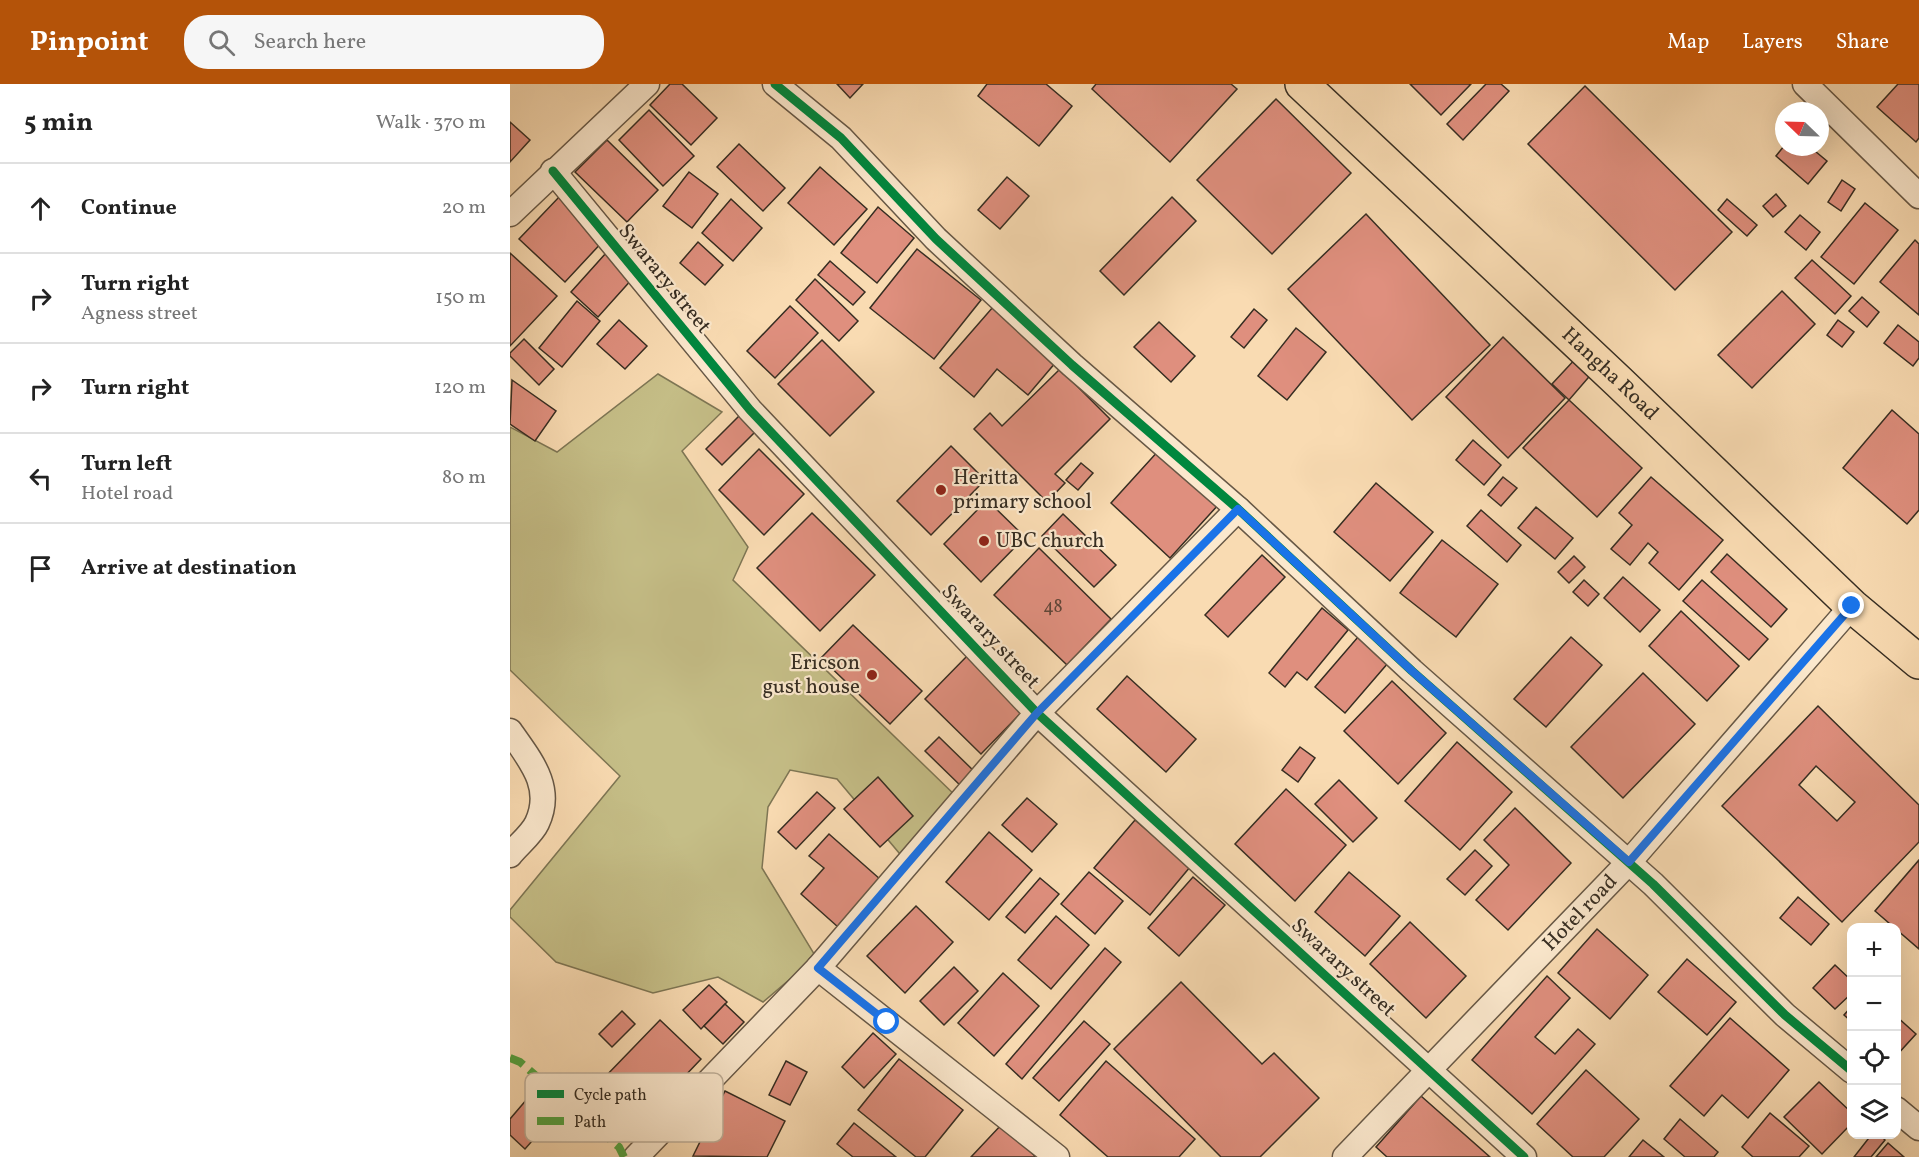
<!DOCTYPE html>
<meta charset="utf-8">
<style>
body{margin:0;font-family:Vollkorn,serif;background:#f6f6f6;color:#222}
.controls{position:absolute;right:18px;bottom:18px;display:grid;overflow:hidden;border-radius:12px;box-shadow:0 6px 24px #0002}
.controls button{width:54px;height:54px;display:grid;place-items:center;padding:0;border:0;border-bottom:2px solid #e0e0e0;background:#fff;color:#222;font:30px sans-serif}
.compass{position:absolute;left:1265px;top:18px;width:54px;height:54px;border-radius:50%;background:#fff;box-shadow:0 6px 24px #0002;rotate:293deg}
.stop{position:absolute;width:18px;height:18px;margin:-14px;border:4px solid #1a73e8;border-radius:50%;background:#fff}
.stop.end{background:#1a73e8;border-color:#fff;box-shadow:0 2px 6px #0008}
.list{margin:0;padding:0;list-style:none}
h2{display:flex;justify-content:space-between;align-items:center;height:78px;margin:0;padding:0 24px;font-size:26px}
h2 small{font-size:20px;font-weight:400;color:#767676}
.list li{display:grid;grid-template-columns:39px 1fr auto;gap:18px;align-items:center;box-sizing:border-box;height:90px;padding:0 24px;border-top:2px solid #e0e0e0}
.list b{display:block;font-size:22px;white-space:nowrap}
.list p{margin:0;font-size:20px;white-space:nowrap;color:#767676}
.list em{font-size:20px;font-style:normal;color:#767676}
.icon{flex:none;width:33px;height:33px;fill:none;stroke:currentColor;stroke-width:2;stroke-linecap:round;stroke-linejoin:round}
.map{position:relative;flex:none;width:1409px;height:1073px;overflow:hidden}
header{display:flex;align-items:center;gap:36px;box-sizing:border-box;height:84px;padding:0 30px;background:#b45309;color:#fff}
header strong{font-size:28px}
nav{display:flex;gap:33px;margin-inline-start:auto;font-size:21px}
.search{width:420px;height:54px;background:#f6f6f6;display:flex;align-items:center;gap:15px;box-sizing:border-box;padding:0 21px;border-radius:24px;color:#767676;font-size:22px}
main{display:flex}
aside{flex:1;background:#fff}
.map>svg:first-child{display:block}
.green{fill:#c5be87;stroke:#7e7654;stroke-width:1.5}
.building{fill:#df8f7e;stroke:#362d22;stroke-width:1.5;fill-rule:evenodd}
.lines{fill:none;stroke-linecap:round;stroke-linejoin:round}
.street-casing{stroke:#675846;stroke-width:27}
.highway-casing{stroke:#362d22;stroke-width:36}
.street{stroke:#fbe8cd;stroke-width:24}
.highway{stroke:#f9dbb2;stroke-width:33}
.quiet{stroke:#53a441;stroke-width:8;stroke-dasharray:15 8;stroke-linecap:butt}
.cycleway-casing{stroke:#fbe8cd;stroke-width:13}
.cycleway{stroke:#00873e;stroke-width:9}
.route{stroke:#1a73e8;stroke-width:8}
.poi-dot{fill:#8f2418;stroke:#fbe8cd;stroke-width:2}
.labels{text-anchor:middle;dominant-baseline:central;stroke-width:4.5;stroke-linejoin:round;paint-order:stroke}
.number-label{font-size:18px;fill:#604639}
.street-label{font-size:21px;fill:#362d22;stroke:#fbe8cd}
.poi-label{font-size:21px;fill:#362d22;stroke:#fbe8cd;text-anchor:start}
.key{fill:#fbe8cd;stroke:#c0b09a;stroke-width:1.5}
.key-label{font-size:16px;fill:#362d22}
</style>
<header>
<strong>Pinpoint</strong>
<div class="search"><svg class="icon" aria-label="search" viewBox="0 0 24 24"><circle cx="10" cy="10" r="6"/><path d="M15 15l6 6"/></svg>Search here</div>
<nav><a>Map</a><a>Layers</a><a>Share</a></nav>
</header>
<main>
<aside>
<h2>5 min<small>Walk · 370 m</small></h2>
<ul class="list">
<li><svg class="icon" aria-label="ahead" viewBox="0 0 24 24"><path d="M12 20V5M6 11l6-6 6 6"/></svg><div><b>Continue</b></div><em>20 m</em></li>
<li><svg class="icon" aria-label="right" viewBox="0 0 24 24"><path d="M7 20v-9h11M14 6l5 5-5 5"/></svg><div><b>Turn right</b><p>Agness street</p></div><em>150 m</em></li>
<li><svg class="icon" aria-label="right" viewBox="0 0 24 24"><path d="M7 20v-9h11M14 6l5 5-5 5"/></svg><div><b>Turn right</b></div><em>120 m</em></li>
<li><svg class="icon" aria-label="left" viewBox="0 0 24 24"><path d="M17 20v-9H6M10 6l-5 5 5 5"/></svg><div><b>Turn left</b><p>Hotel road</p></div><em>80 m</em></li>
<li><svg class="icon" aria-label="arrive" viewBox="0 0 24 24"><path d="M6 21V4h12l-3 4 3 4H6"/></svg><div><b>Arrive at destination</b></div></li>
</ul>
</aside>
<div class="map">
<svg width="1409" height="1073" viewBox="0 0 1409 1073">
<rect width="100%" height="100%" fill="#f9dbb2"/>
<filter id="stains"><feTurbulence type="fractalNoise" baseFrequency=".00333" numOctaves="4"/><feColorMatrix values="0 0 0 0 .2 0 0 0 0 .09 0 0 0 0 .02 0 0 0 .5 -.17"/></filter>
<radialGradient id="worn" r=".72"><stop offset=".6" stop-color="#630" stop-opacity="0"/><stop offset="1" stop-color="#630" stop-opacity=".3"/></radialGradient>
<polygon class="green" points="148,290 212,328 172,367 238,463 223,496 451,717 395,776 327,695 280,686 258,723 252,784 306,873 253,918 208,893 143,909 46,878 0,833 0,826 110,692 0,586 0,343 47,368"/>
<g class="building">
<polygon points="160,0 172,0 207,34 181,61 140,21"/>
<polygon points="327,0 353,0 340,14"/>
<polygon points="477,0 536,0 562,22 529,62 468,12"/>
<polygon points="586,0 721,0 727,5 660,78 582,5"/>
<polygon points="900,0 961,0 931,31"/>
<polygon points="976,0 991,0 999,7 953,56 937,40"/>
<polygon points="1388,0 1409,0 1409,54 1406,58 1367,23"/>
<polygon points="1075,2 1222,148 1165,206 1018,60"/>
<polygon points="766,15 841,89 762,170 687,96"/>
<polygon points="139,26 184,72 153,102 109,56"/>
<polygon points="0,38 20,56 0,78"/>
<polygon points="97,56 148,106 117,138 65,88"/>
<polygon points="229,60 275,104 253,127 207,83"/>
<polygon points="1274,62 1300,63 1317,77 1298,100 1266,72"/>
<polygon points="310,83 357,125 324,161 278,119"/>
<polygon points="179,88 208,110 182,144 153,122"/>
<polygon points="497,93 519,112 490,145 468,126"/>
<polygon points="1332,96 1345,105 1331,127 1318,118"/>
<polygon points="1266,110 1276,122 1263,133 1253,122"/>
<polygon points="50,112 95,155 55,198 9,155"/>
<polygon points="662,113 686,137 614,211 590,187"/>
<polygon points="221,115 252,144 223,177 192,149"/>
<polygon points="1217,115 1247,141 1237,152 1208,126"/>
<polygon points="1355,119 1388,146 1344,200 1311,173"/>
<polygon points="368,123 404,154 367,199 331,169"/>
<polygon points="856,130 980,261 902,336 778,205"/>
<polygon points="1290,131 1310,148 1296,166 1275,148"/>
<polygon points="1405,156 1409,160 1409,231 1370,198"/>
<polygon points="188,158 213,181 195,201 170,179"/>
<polygon points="407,165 471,216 424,275 360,224"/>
<polygon points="0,169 47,212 0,262"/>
<polygon points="96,169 123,194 88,233 61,208"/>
<polygon points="1302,176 1341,212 1325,230 1285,194"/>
<polygon points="320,177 355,208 343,221 308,191"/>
<polygon points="305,195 348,237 329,257 286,216"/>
<polygon points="1272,207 1305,240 1242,304 1208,271"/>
<polygon points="1352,213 1369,228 1357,243 1339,227"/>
<polygon points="67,217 90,237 52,283 29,264"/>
<polygon points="280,222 308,249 265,294 237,267"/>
<polygon points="483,223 546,278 518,311 487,285 464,313 430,284"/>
<polygon points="744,225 757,236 734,264 721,253"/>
<polygon points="109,236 137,262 115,285 87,260"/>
<polygon points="1328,236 1344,248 1332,263 1317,251"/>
<polygon points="649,238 685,272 661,298 624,263"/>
<polygon points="1388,241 1409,258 1409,274 1403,282 1374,259"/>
<polygon points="786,244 816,268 777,316 748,292"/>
<polygon points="993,253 1055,314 998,374 936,313"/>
<polygon points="14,255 44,285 29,301 0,272 0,269"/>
<polygon points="312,256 364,308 320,352 268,300"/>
<polygon points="1068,272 1084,287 1059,316 1042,300"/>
<polygon points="550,285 600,335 545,390 555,399 537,418 464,345 480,329 492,342"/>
<polygon points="2,296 46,327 25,357 0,340"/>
<polygon points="1059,316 1132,384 1087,433 1013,364"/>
<polygon points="1382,326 1409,350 1409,426 1397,440 1333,384"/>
<polygon points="232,329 248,345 212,381 196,365"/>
<polygon points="963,356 991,381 974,401 946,376"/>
<polygon points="441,362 475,396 421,451 387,417"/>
<polygon points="249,365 294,410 254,451 209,406"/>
<polygon points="650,365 709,420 660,474 601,419"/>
<polygon points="571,379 583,389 568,406 556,396"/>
<polygon points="993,393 1007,404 991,422 978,411"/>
<polygon points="1141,393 1213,456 1169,506 1139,479 1148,468 1138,459 1120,481 1101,465 1122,441 1109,429"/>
<polygon points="866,399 923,448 880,497 824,448"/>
<polygon points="477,416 515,453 471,498 434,460"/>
<polygon points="1026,423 1063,454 1045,475 1008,444"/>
<polygon points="971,426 1011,461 997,478 957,442"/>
<polygon points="302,429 365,491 310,547 247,484"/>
<polygon points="553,430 606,481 584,503 532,452"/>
<polygon points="932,456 988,500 946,553 890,509"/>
<polygon points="529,464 601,535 557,581 484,511"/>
<polygon points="1217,470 1277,525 1261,543 1201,488"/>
<polygon points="752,471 775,493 718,553 695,531"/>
<polygon points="1064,472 1075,483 1059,499 1048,488"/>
<polygon points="1113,493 1150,526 1130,548 1094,514"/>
<polygon points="1074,496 1089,510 1078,522 1063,508"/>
<polygon points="1192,496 1258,555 1239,576 1173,517"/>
<polygon points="812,524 838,546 797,596 787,588 775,603 759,589"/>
<polygon points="1171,527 1229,582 1197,617 1139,562"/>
<polygon points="343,541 412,607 380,640 311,574"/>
<polygon points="848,553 878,579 835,629 805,603"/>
<polygon points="1061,553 1092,581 1036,643 1004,615"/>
<polygon points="458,571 514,626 471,670 415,615"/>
<polygon points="1133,589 1185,640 1113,714 1061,663"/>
<polygon points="617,592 686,655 656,688 587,625"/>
<polygon points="882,597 936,649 888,700 834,647"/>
<path d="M1308,622L1409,721V758L1332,838L1212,722ZM1306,682L1345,718L1327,737L1289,701Z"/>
<polygon points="429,653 468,691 455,706 415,667"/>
<polygon points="947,658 1002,708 950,766 895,717"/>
<polygon points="790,663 805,674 788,698 772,686"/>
<polygon points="368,693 403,732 370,763 334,725"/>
<polygon points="829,696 867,734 843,758 805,720"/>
<polygon points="776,705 836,761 785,817 725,760"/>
<polygon points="307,708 325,724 286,765 268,748"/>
<polygon points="517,714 547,740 522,768 492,741"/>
<polygon points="1005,724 1061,779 998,846 966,816 999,781 974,756"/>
<polygon points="625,736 680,783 640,831 584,784"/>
<polygon points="479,748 522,786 479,836 436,798"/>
<polygon points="319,750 371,796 328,843 291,810 314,784 299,772"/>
<polygon points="965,766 982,782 955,811 937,795"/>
<polygon points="1409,776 1409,865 1365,827"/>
<polygon points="579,788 613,817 585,850 551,820"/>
<polygon points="839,788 890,832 855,872 805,828"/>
<polygon points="683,793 715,821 669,872 638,844"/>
<polygon points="530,794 549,810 515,849 496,833"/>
<polygon points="1288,813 1319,840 1301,861 1270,834"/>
<polygon points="406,822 443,858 395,909 357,872"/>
<polygon points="546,832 579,861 541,905 508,876"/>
<polygon points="900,838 956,892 916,934 860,880"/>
<polygon points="1087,845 1138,891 1100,935 1048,889"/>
<polygon points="595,864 611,878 512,995 496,980"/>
<polygon points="1177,875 1226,918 1197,951 1148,908"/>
<polygon points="1325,881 1342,897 1342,909 1325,925 1303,904"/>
<polygon points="444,883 468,907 434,941 410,917"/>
<polygon points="493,889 529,922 484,972 448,939"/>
<polygon points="1037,892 1060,914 1025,953 1045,970 1068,945 1085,960 1022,1030 962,976"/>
<polygon points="671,898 752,980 764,969 809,1014 750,1073 711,1073 604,965"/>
<polygon points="199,901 217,918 191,945 173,926"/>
<polygon points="215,920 234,938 213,960 194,942"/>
<polygon points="1342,922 1342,938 1334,931"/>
<polygon points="112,927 125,940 102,963 89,950"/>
<polygon points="1386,932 1406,950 1386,972"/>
<polygon points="1220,934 1279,986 1238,1034 1212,1011 1194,1032 1160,1002"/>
<polygon points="150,936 191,975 135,1034 93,995"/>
<polygon points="574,937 600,960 549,1017 523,994"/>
<polygon points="363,949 386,970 354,1004 332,983"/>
<polygon points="389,975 453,1026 415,1073 406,1073 348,1026"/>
<polygon points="276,977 297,988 280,1021 259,1011"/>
<polygon points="596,977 685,1055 669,1073 598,1073 550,1031"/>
<polygon points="1076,986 1129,1035 1094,1073 1063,1073 1027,1040"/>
<polygon points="1309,998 1342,1029 1342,1039 1312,1070 1274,1033"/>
<polygon points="29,1001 53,1022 15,1065 0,1051 0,1035"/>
<polygon points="215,1007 275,1037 257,1073 183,1072"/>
<polygon points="911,1012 980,1073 877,1073 866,1063"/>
<polygon points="1260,1029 1299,1062 1289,1073 1243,1073 1232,1063"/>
<polygon points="1170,1035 1208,1068 1204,1073 1175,1073 1154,1055"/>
<polygon points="344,1039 386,1073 343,1073 327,1060"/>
<polygon points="492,1040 526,1073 461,1073"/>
<polygon points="1362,1050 1369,1050 1375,1056 1361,1073 1344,1073"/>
<polygon points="1133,1056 1154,1073 1119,1073"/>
<polygon points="1378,1059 1394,1073 1366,1073"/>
</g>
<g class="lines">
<defs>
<g id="street">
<polyline points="265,0 331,54 426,155 562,281 728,425 902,587 1143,800 1275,931 1342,987"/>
<polyline points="1295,0 1409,112"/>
<polyline points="43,87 240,326 527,629 1014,1073"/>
<polyline points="0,130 137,0"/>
<path d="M0,647C20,676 44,703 27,739C22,750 8,761 0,771"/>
<polyline points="308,884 547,1073"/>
<polyline points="1386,1025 1409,1044"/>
<polyline points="126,1073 308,884 527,629 728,425"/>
<path id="s1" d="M835,1073L1119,778L1342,522"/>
</g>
<g id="highway">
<path id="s2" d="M792,0L1109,298L1342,522L1409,578"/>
</g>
</defs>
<use href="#street" class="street-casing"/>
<use href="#highway" class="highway-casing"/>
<use href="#street" class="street"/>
<use href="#highway" class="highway"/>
<polyline class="quiet" points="0,974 10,978 109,1063 114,1073"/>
<defs>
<g id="cycleway">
<polyline points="265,0 331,54 426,155 562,281 728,425 902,587 1143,800 1275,931 1342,987"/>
<polyline points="43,87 240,326 527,629 1014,1073"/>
</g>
</defs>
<use href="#cycleway" class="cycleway-casing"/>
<use href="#cycleway" class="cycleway"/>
</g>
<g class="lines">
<polyline class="route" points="377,938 308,884 527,629 728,425 902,587 1119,778 1342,522"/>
</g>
<g class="poi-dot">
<circle cx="431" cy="406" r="6"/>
<circle cx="474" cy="457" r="6"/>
<circle cx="362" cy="591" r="6"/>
</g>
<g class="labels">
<g class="number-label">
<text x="543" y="523">48</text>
</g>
<g class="street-label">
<text transform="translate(154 195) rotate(51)">Swarary street</text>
<text stroke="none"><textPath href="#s2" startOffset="423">Hangha Road</textPath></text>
<text transform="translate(480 553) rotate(47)">Swarary street</text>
<text stroke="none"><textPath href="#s1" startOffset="339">Hotel road</textPath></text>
<text transform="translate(833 884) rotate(43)">Swarary street</text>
</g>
<g class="poi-label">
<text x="443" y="394">Heritta<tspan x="443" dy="24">primary school</tspan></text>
<text x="486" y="457">UBC church</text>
<text x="350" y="579" text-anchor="end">Ericson<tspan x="350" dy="24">gust house</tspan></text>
</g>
</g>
<rect x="15" y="989" width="198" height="69" rx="9" class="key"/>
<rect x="27" y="1006" width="27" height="8" fill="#00873e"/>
<rect x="27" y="1033" width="27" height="8" fill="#53a441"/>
<g class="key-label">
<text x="64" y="1016">Cycle path</text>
<text x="64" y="1043">Path</text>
</g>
<rect width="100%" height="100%" filter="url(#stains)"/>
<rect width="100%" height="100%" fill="url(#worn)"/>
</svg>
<div class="controls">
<button>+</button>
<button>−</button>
<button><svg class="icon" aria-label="locate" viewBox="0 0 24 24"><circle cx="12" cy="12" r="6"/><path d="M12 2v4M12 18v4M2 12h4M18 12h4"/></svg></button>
<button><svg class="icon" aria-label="layers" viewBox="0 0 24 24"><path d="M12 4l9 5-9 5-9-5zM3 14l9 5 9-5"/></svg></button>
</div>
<svg class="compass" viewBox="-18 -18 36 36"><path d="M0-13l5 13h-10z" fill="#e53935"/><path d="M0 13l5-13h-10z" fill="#767676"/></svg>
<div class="stop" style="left:377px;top:938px"></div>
<div class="stop end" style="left:1342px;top:522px"></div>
</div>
</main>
